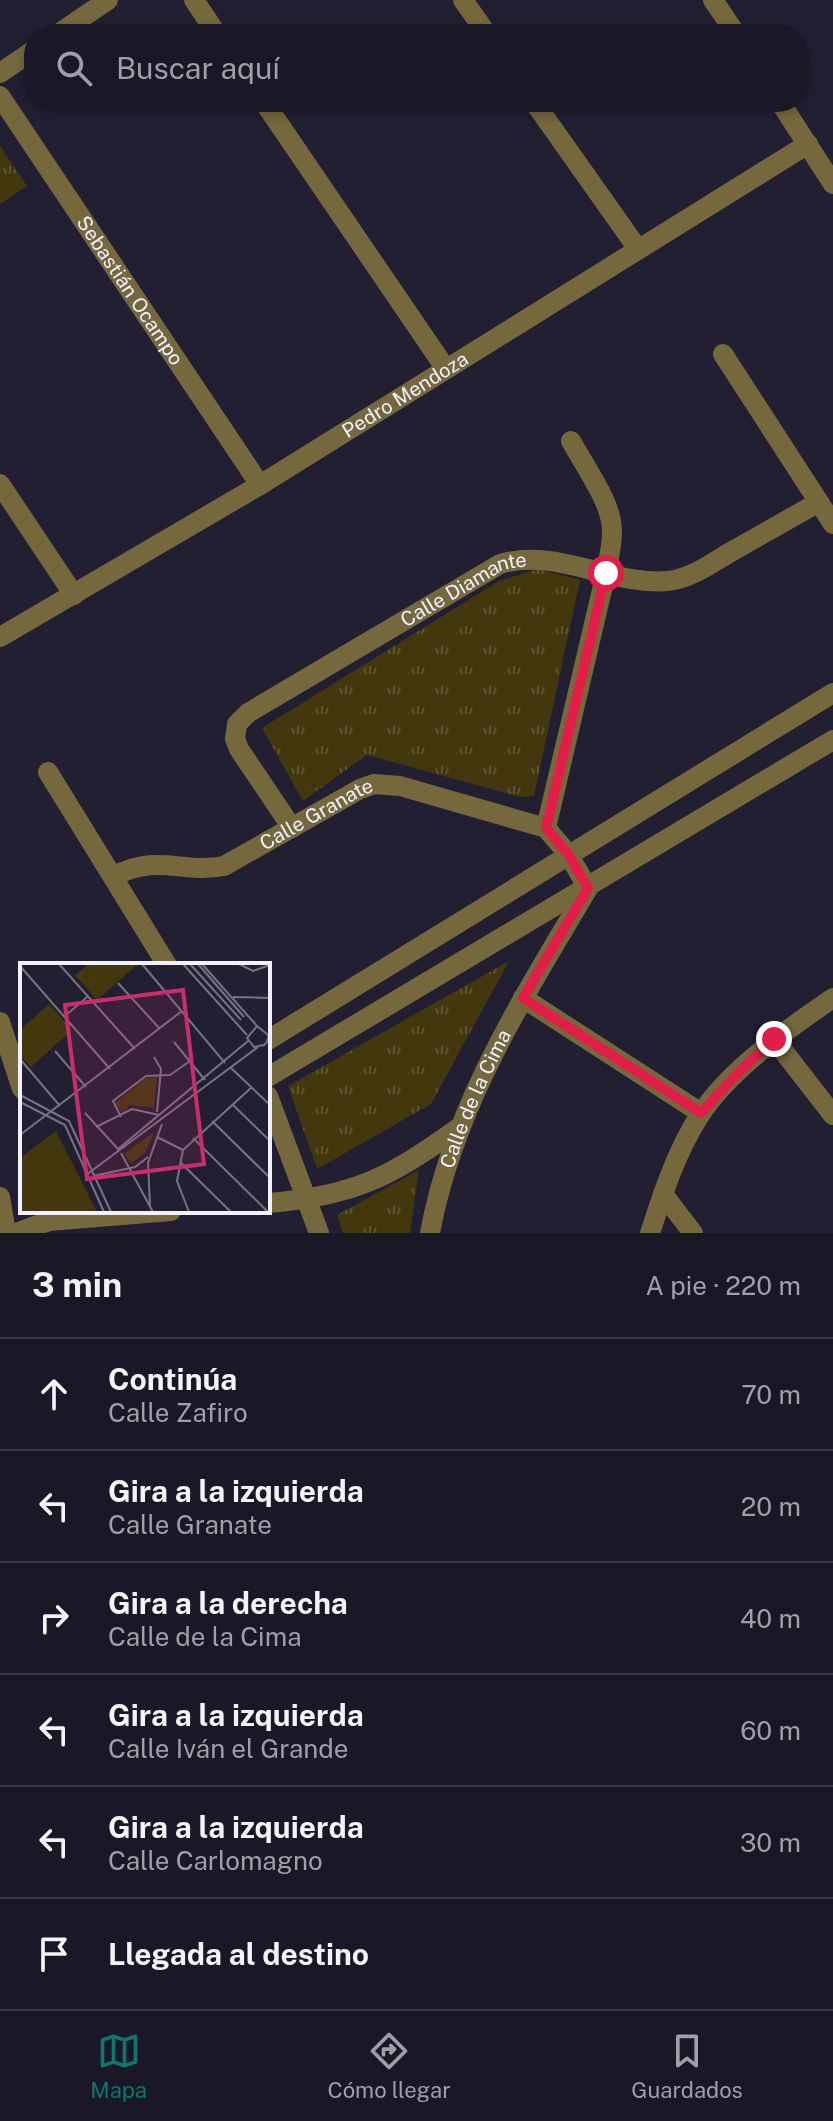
<!DOCTYPE html>
<html lang="es">
<meta charset="utf-8">
<style>
body{margin:0;font-family:"Public Sans",sans-serif;background:#23202e;color:#f1f3f6}
.stop{position:absolute;width:24px;height:24px;margin:-18px;border:6px solid #e11d48;border-radius:50%;background:#fff}
.stop.end{background:#e11d48;border-color:#fff;box-shadow:0 2px 8px #0008}
.list{margin:0;padding:0;list-style:none}
h2{display:flex;justify-content:space-between;align-items:center;height:104px;margin:0;padding:0 32px;font-size:34px}
h2 small{font-size:26px;font-weight:400;color:#9f9fa7}
.list li{display:grid;grid-template-columns:52px 1fr auto;gap:24px;align-items:center;box-sizing:border-box;height:112px;padding:0 32px;border-top:2px solid #383643}
.list b{display:block;font-size:30px;white-space:nowrap}
.list p{margin:0;font-size:26px;white-space:nowrap;color:#9f9fa7}
.list em{font-size:26px;font-style:normal;color:#9f9fa7}
.icon{flex:none;width:44px;height:44px;fill:none;stroke:currentColor;stroke-width:2;stroke-linecap:round;stroke-linejoin:round}
.map{position:relative;flex:none;width:833px;height:1233px;overflow:hidden}
.search{position:absolute;background:#1a1726;box-shadow:0 4px 12px #0003;left:24px;right:24px;top:24px;height:88px;display:flex;align-items:center;gap:20px;box-sizing:border-box;padding:0 28px;border-radius:32px;color:#9f9fa7;font-size:30px}
.sheet{height:776px;background:#1a1726}
nav{display:flex;justify-content:space-around;align-items:center;box-sizing:border-box;height:112px;border-top:2px solid #383643;background:#1a1726;font-size:22px;color:#9f9fa7}
nav a{display:grid;justify-items:center;gap:4px}
nav .on{color:#0f766e}
.map>svg:first-child{display:block}
.park{fill:url(#park-tufts)}
.lines{fill:none;stroke-linecap:round;stroke-linejoin:round}
.minor{stroke:#75683d;stroke-width:20}
.route{stroke:#e11d48;stroke-width:10}
.labels{text-anchor:middle;dominant-baseline:central;stroke-width:6;stroke-linejoin:round;paint-order:stroke}
.street-label{font-size:20px;fill:#f1f0fe;stroke:#191529}
.inset-road{fill:none;stroke:#757384;stroke-width:2}
.view{fill:#c72e6b;fill-opacity:0.15;stroke:#c72e6b;stroke-width:4}
.inset-edge{fill:none;stroke:#f1f0fe;stroke-width:4}
</style>
<div class="map">
<svg width="833" height="1233" viewBox="0 0 833 1233">
<defs>
<pattern id="park-tufts" width="24" height="20" patternUnits="userSpaceOnUse" patternTransform="scale(2)"><rect width="24" height="20" fill="#42370d"/><path d="M3 7l-1-3M5 7V3M7 7l1-3M15 17l-1-3M17 17v-4M19 17l1-3" fill="none" stroke="#5e5431"/></pattern>
</defs>
<rect width="100%" height="100%" fill="#221f33"/>
<g class="park">
<polygon points="0,146 27,186 0,204"/>
<polygon points="538,569 580,580 534,796 520,797 367,755 303,801 262,728 499,581"/>
<polygon points="509,961 431,1104 317,1169 288,1086"/>
<polygon points="419,1170 410,1233 343,1233 337,1215"/>
</g>
<g class="lines">
<g class="minor">
<polyline points="194,0 217,34"/>
<polyline points="463,0 487,34"/>
<polyline points="713,0 736,34"/>
<polyline points="58,34 108,0"/>
<polyline points="0,73 34,50"/>
<path id="s1" d="M0,96L260,485"/>
<polyline points="264,102 446,369"/>
<polyline points="534,102 638,249"/>
<polyline points="780,102 833,184"/>
<polyline points="723,354 833,524"/>
<polyline points="0,484 74,595"/>
<path id="s2" d="M0,637L260,485L808,144"/>
<polyline points="48,772 167,965"/>
<path id="s3" d="M292,828L239,749L235,739L237,724L248,713L500,564C556,547 611,586 668,581C690,579 710,564 729,553C759,536 789,519 819,502"/>
<path d="M546,828L606,573C609,556 614,538 611,521C607,497 583,463 571,441"/>
<path id="s4" d="M114,876C158,853 181,874 224,866L360,789L374,784L400,786L546,828L568,854L588,888"/>
<polyline points="523,998 701,1113"/>
<polyline points="0,1022 22,1089"/>
<polyline points="774,1039 833,1115"/>
<polyline points="268,1040 833,693"/>
<polyline points="268,1077 833,740"/>
<polyline points="268,1096 319,1233"/>
<polyline points="663,1194 693,1233"/>
<polyline points="0,1197 6,1233"/>
<path d="M268,1203C355,1196 390,1177 460,1127"/>
<polyline points="16,1233 49,1221 171,1211"/>
<path id="s5" d="M430,1233C453,1107 523,998 587,890"/>
<path d="M650,1233C663,1193 677,1150 700,1115C729,1070 789,1028 833,998"/>
</g>
</g>
<g class="lines">
<polyline class="route" points="606,573 546,828 568,854 588,888 523,998 701,1113 733,1078 774,1039"/>
</g>
<g class="labels">
<g class="street-label">
<text stroke="none"><textPath href="#s1" startOffset="234">Sebastián Ocampo</textPath></text>
<text stroke="none"><textPath href="#s2" startOffset="472">Pedro Mendoza</textPath></text>
<text stroke="none"><textPath href="#s3" startOffset="386">Calle Diamante</textPath></text>
<text stroke="none"><textPath href="#s4" startOffset="218">Calle Granate</textPath></text>
<text stroke="none"><textPath href="#s5" startOffset="142">Calle de la Cima</textPath></text>
</g>
</g>
<g transform="translate(20 963)">
<rect width="250" height="250" fill="#221f33"/>
<path d="M69,1H118L77,37L55,12ZM29,41L52,67L11,104L0,93V67ZM137,114L134,145L110,142L102,150L95,140L126,115ZM134,169L125,190L110,201L105,190Z" fill="#42370d"/>
<path d="M36,168L77,249H0V195Z" fill="#42370d"/>
<path class="inset-road" d="M39,1L115,86M122,1L205,100M163,1L227,72M170,1L221,57M178,1L224,54M182,1L237,63M219,1L233,8L250,2M0,3L90,106M98,20L140,66M213,34L250,35M45,53L67,34M248,72L237,63L227,75L234,84L244,82L247,79L250,66M154,79L185,117M35,88L66,124M134,94L141,106L137,149M0,96L40,143M210,104L250,142M0,132L49,158L91,249M0,139L45,162L84,249M212,141L250,178M65,150L98,186L228,78M101,154L93,138L126,113L150,112L170,98M192,158L250,215M76,164L112,146L139,152M0,172L162,48M137,174L163,187M173,175L248,249M101,190L133,249M160,199L211,249M66,212L238,84M73,213L115,204L128,194M130,243L128,200L142,161M169,249L157,218L163,187L232,124"/>
<path class="view" d="M163,27L184,201L67,216L45,42Z"/>
<rect width="250" height="250" class="inset-edge"/>
</g>
</svg>
<div class="stop" style="left:606px;top:573px"></div>
<div class="stop end" style="left:774px;top:1039px"></div>
<div class="search"><svg class="icon" aria-label="search" viewBox="0 0 24 24"><circle cx="10" cy="10" r="6"/><path d="M15 15l6 6"/></svg>Buscar aquí</div>
</div>
<section class="sheet">
<h2>3 min<small>A pie · 220 m</small></h2>
<ul class="list">
<li><svg class="icon" aria-label="ahead" viewBox="0 0 24 24"><path d="M12 20V5M6 11l6-6 6 6"/></svg><div><b>Continúa</b><p>Calle Zafiro</p></div><em>70 m</em></li>
<li><svg class="icon" aria-label="left" viewBox="0 0 24 24"><path d="M17 20v-9H6M10 6l-5 5 5 5"/></svg><div><b>Gira a la izquierda</b><p>Calle Granate</p></div><em>20 m</em></li>
<li><svg class="icon" aria-label="right" viewBox="0 0 24 24"><path d="M7 20v-9h11M14 6l5 5-5 5"/></svg><div><b>Gira a la derecha</b><p>Calle de la Cima</p></div><em>40 m</em></li>
<li><svg class="icon" aria-label="left" viewBox="0 0 24 24"><path d="M17 20v-9H6M10 6l-5 5 5 5"/></svg><div><b>Gira a la izquierda</b><p>Calle Iván el Grande</p></div><em>60 m</em></li>
<li><svg class="icon" aria-label="left" viewBox="0 0 24 24"><path d="M17 20v-9H6M10 6l-5 5 5 5"/></svg><div><b>Gira a la izquierda</b><p>Calle Carlomagno</p></div><em>30 m</em></li>
<li><svg class="icon" aria-label="arrive" viewBox="0 0 24 24"><path d="M6 21V4h12l-3 4 3 4H6"/></svg><div><b>Llegada al destino</b></div></li>
</ul>
</section>
<nav>
<a class="on"><svg class="icon" aria-label="map" viewBox="0 0 24 24"><path d="M3 6l6-2 6 2 6-2v14l-6 2-6-2-6 2zM9 4v14M15 6v14"/></svg>Mapa</a>
<a><svg class="icon" aria-label="directions" viewBox="0 0 24 24"><path d="M12 3l9 9-9 9-9-9zM9 14v-3h6M13 9l2 2-2 2"/></svg>Cómo llegar</a>
<a><svg class="icon" aria-label="saved" viewBox="0 0 24 24"><path d="M7 4h10v16l-5-4-5 4z"/></svg>Guardados</a>
</nav>
